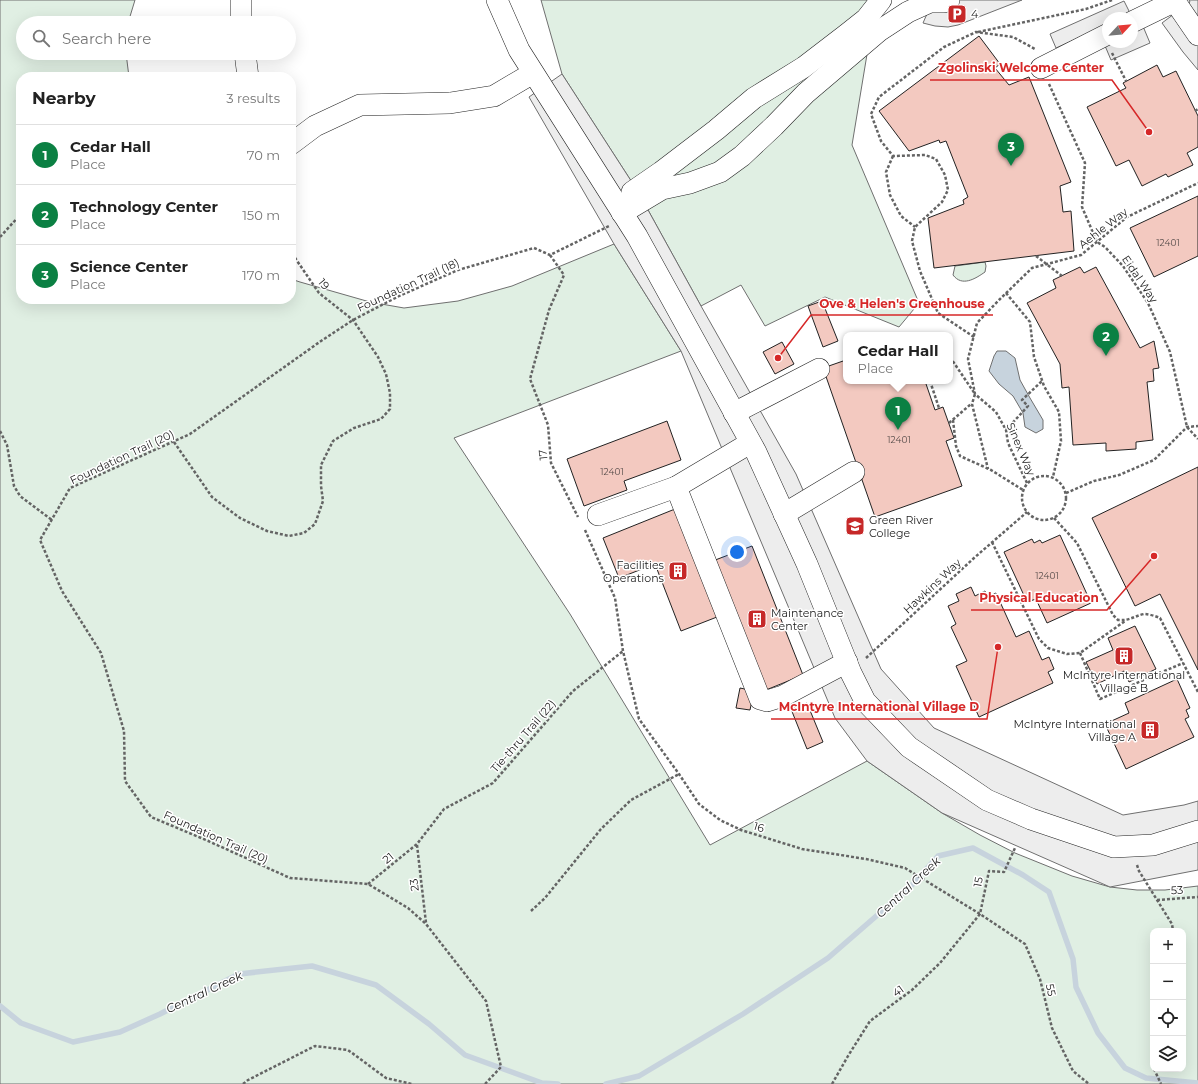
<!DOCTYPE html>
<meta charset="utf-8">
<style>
body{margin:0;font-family:Montserrat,sans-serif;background:#f2f2f2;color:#222}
.controls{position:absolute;right:12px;bottom:12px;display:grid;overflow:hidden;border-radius:8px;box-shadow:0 4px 16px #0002}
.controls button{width:36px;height:36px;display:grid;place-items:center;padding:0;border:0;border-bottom:1px solid #e0e0e0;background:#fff;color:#222;font:20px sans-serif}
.compass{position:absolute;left:1102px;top:12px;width:36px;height:36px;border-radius:50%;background:#fff;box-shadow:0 4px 16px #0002;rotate:64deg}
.you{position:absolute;left:737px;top:552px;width:14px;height:14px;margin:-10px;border:3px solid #fff;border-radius:50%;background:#1a73e8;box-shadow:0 0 0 6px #1a73e833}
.badge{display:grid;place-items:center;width:26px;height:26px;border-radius:50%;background:#0b8043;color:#fff;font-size:13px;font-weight:700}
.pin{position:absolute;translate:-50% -33px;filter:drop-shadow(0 1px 2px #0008)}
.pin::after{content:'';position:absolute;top:21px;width:14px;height:12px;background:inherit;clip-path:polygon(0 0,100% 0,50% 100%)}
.popup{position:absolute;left:843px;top:332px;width:110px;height:52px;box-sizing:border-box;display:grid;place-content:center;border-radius:8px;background:#fff;filter:drop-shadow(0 1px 3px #0005);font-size:13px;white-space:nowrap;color:#767676}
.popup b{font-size:15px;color:#222}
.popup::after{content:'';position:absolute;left:50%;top:100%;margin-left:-8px;border:8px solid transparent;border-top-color:#fff}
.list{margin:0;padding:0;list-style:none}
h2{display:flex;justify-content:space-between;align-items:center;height:52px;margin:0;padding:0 16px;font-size:17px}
h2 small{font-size:13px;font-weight:400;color:#767676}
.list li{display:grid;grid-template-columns:26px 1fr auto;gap:12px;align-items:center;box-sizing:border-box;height:60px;padding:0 16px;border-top:1px solid #e0e0e0}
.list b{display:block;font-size:15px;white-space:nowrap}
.list p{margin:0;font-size:13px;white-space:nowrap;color:#767676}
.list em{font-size:13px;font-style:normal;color:#767676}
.icon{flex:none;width:22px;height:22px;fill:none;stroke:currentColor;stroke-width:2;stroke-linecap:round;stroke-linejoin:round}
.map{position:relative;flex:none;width:1198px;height:1084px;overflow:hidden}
.search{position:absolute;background:#fff;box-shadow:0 4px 16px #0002;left:16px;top:16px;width:280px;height:44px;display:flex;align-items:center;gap:10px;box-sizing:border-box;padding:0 14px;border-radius:22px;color:#767676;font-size:15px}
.panel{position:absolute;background:#fff;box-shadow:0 4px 16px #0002;left:16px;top:72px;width:280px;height:232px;border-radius:16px}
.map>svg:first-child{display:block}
.green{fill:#e0efe3;stroke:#6f6f6f;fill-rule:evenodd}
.parking{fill:#ededed;stroke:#6f6f6f;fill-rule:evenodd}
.water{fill:#c7d3dd;stroke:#6f6f6f}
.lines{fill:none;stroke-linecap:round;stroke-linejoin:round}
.stream{stroke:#c7d3dd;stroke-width:5.5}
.building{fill:#f3c9c0;stroke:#222}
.minor-casing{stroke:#222;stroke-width:22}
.path{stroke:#646464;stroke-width:2.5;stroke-dasharray:3 2;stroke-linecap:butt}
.minor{stroke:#fff;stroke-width:21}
.path-bridge{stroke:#646464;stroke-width:2.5;stroke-dasharray:3 2;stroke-linecap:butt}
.labels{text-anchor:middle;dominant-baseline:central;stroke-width:3;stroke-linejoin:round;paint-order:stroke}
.number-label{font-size:9px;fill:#564c4a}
.poi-label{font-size:11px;fill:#222;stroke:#fff;text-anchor:start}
.street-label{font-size:11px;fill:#222;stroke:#fff}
.water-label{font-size:12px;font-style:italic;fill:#222;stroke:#fff}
.leader{fill:none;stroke:#d62828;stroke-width:1.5}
.callout-dot{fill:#d62828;stroke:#fff;stroke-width:1.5}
.callout-label{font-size:12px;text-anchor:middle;font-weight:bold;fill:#d62828;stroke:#fff;stroke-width:3;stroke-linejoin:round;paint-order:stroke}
</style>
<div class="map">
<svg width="1198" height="1084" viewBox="0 0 1198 1084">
<rect width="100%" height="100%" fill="#fff"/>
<g class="green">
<path d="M0,0H135L128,23H23V53H126L129,77H21V299H291V279L300,282L370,302L404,308L458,301L512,286L614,244L681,351L454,438L570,614L710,845L867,761L942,813L980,835L1015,853L1072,876L1110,887L1137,890H1165L1198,886V1084H0ZM1153,931H1183V1069H1153Z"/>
<polygon points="541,0 876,0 852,145 919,303 899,327 825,297 765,326 741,285 701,306 637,190 562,74"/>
<path d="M985,262L986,266L985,272C975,279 962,287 953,275L955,266Z"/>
</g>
<g class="parking">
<polygon points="937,0 1022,0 958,25 948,27 935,26 923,23 930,7"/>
<polygon points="1189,0 1198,0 1198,70 1183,52 1162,23 1190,2"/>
<path d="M1124,1L1131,15L1137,12L1150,43L1111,60L1098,29L1056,48L1050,34ZM1108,18H1132V42H1108Z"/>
<polygon points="562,74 637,190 701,306 796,474 881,669 934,728 1123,815 1184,805 1198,801 1198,870 1110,887 942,813 867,761 835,718 681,351 614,244 529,97"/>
</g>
<polygon class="water" points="997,351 1006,351 1015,358 1020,380 1030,398 1043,420 1043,429 1036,433 1025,427 1023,413 1013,396 999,384 989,371 994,356"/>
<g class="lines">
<g class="stream">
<polyline points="0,1006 21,1023 73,1042 120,1032 160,1014 239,974 312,966 376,985 429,1024 465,1055 542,1083 558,1084"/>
<polyline points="606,1084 639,1076 743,1014 828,958 912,885 938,856 973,848 1023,875 1049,892 1073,959 1076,987 1098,1033 1125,1068 1146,1078 1198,1083"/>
</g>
</g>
<g class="building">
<polygon points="979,36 1000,64 995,68 1009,85 1029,77 1071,182 1060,186 1063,212 1071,211 1074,251 934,268 928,218 964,204 963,200 968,197 946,141 940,143 939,140 909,151 879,111"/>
<polygon points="1157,65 1163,77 1176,71 1198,116 1198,147 1187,153 1193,165 1168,177 1166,174 1142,186 1129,160 1116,166 1087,107 1126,88 1123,83"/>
<polygon points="1198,196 1198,256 1154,277 1130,228"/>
<polygon points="1080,267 1084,273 1096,267 1140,348 1154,341 1159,368 1153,369 1154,381 1147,382 1153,440 1136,442 1136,449 1106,451 1106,443 1073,445 1069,387 1062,388 1060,364 1027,303 1056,288 1053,280"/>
<polygon points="822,301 838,341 823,347 808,306"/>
<polygon points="782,342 794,364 775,374 763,352"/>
<polygon points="846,360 846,381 925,381 935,410 943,407 954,438 946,441 962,486 875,517 823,368"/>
<polygon points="667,421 681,460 624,481 627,490 584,506 567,459"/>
<polygon points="1198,467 1198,670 1160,594 1135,606 1092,518"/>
<polygon points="675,509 717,617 681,631 655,564 619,578 603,538"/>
<polygon points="1060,535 1091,603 1047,623 1036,599 1027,602 1004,552 1032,539 1034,543 1040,540 1042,543"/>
<polygon points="752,546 803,675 761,692 710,562"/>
<polygon points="971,587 975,596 985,591 988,597 996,593 1016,637 1029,631 1042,660 1049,657 1054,669 1048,672 1053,683 979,717 956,666 967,661 951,627 956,624 948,606 959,601 956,594"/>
<polygon points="1135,626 1156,669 1129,682 1124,671 1097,684 1086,662 1113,650 1108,638"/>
<polygon points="1177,679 1190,708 1186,710 1189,717 1185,719 1194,737 1126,769 1105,724 1129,713 1125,703"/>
<polygon points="740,688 754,691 750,710 736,708"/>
<polygon points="807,703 823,742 807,749 791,709"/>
</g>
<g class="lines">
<defs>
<g id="minor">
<polyline points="241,0 241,23"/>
<polyline points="497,0 519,50 637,236 756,452 807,564 851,673 865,701 909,747 987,800 1031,819 1114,847 1153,845 1198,831"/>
<polyline points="1174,0 1198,35"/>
<polyline points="1132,22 1175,1"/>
<polyline points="245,53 248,77"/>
<polyline points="1041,68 1108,34"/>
<polyline points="291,144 315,126 360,105 450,103 494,96 533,73"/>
<polyline points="632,192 661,172 716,130 754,98 804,67 847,34 866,19 881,0"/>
<polyline points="622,213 662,189 690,183 720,172 742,156 774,126 806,93 879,31 908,12 930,2 944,2 949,0"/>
<polyline points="734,413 819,369"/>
<polyline points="750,443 676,487 760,699 767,701 783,696 847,662"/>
<polyline points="784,514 854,472"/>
<polyline points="598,515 676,487"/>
</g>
</defs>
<use href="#minor" class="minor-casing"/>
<g class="path">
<polyline points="978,32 1086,9 1112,0"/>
<polyline points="1112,53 1126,81"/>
<polyline points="1049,84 1085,163 1082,207 1097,242 1105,247 1123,266 1148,303 1170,352 1187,427 1198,439"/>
<polyline points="1195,111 1198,109"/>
<polyline points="893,156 886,172 890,195 901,216 915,227"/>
<polyline points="0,237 21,214"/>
<polyline points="550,255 564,275 549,310 530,379 548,425 551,463 578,517"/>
<polyline points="1006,293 1030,322 1034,357 1044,386 1059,412 1061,441 1053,477"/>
<polyline points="974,337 938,313 920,271 912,241 915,227 942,202 948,190 945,175 936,159 925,155 893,156 881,141 871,114 879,97 944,47 976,32 1013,37 1035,49"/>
<polyline points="950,357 975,394 972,404 988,469"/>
<polyline points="930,381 939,408"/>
<polyline points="953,420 956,446 960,456 991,470 1023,490"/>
<polyline points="949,423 971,404"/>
<polyline points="1006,430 1028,406 1022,400 1042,381"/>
<polyline points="0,431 7,445 14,486 20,496 52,520"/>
<polyline points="174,442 212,497 240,518 267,531 289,536 304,533 315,524 323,501 321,486 321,465 333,441 354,428 381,419 390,409 390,393 386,374 378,357 353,320 319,293 291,252"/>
<circle cx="1044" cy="498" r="22"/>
<polyline points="1027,483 1008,443 1006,430 996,412 975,394 968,359 977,323 999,300 1032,268 1081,255 1127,217 1198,183"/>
<polyline points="1066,493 1094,481 1119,475 1154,460 1187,427 1198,426"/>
<path d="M1054,518L1077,543L1113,615L1118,620C1130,621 1134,616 1144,614C1149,614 1155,616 1160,618L1198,692"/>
<polyline points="585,530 615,598 623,651 639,719 679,774 699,804 720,820 741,830 802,849 866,859 905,868 980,914 1025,944 1040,979 1052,1028 1073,1071 1089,1084"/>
<polyline points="992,542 1039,639 1048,648 1067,654 1080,653 1125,621"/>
<polyline points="1080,653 1100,699 1183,663"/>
<polyline points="866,658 974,558 1027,512"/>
<polyline points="417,845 426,923"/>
<polyline points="1137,865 1139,871 1172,924 1173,931"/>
<polyline points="368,884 417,844 444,809 493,783 573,691 623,651"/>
<polyline points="1157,900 1198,897"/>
<polyline points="531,911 545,898 601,829 631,800 679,774"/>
<polyline points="1154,1069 1161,1084"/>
<polyline points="243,1084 248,1080 315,1046 348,1050 386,1078 412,1084"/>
<polyline points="485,1084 501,1067 486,1001 426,924 408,908 368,884 290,878 206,840 151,817 125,781 124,731 101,653 62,591 40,540 70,488 190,434 321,341 353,320 399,296 458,270 534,248 550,255 609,226"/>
<polyline points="832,1084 848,1056 870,1021 912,990 940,963 980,914 989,871 1004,872 1015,848"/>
</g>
<use href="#minor" class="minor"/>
<polyline class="path-bridge" points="1036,256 1062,276"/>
</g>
<defs>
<symbol id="parking-square" viewBox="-11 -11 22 22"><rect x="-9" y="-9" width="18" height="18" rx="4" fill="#c62828" stroke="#fff"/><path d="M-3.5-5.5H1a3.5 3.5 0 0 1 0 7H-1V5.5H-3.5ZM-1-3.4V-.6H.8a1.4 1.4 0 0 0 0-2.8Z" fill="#fff"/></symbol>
<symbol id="university-square" viewBox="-11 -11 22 22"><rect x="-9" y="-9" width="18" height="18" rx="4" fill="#c62828" stroke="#fff"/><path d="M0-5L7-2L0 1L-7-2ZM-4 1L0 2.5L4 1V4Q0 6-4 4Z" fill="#fff"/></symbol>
<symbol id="building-square" viewBox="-11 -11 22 22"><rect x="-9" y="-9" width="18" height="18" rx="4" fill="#c62828" stroke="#fff"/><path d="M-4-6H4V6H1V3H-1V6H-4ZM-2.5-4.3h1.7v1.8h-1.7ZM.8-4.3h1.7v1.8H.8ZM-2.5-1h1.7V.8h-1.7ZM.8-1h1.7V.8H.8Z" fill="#fff"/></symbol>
</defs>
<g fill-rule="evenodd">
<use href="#parking-square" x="946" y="3" width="22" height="22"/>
<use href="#university-square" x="844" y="515" width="22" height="22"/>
<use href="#building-square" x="667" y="560" width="22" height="22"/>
<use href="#building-square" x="746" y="608" width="22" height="22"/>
<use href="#building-square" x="1113" y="645" width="22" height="22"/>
<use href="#building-square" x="1139" y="719" width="22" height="22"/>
</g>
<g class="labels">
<g class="number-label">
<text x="1168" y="242">12401</text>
<text x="899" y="439">12401</text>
<text x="612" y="471">12401</text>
<text x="1047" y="575">12401</text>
</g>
<g class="poi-label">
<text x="971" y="14">4</text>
<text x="869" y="520">Green River<tspan x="869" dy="13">College</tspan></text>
<text x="664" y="565" text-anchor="end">Facilities<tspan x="664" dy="13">Operations</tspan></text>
<text x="771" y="613">Maintenance<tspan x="771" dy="13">Center</tspan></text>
<text x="1124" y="675" text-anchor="middle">McIntyre International<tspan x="1124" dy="13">Village B</tspan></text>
<text x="1136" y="724" text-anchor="end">McIntyre International<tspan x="1136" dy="13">Village A</tspan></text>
</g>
<g class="street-label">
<text transform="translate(1103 228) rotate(-38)">Aehle Way</text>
<text transform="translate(1140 279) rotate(56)">Eidal Way</text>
<text transform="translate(324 284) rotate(50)">19</text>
<text transform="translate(408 285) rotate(-25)">Foundation Trail (18)</text>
<text transform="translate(1021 449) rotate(67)">Sinex Way</text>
<text transform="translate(543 455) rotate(-96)">17</text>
<text transform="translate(122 457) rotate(-25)">Foundation Trail (20)</text>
<text transform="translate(932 586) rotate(-43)">Hawkins Way</text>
<text transform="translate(523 736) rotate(-49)">Tie-thru Trail (22)</text>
<text transform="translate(759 827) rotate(17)">16</text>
<text transform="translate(216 837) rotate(24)">Foundation Trail (20)</text>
<text transform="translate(388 858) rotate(-39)">21</text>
<text transform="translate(978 882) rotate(-79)">15</text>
<text transform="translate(414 885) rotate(-96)">23</text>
<text transform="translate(1177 890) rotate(-3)">53</text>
<text transform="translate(1051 990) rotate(77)">55</text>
<text transform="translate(898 991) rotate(-36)">41</text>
</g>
<g class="water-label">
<text transform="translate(908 887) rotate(-43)">Central Creek</text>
<text transform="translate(204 992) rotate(-25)">Central Creek</text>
</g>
</g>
<path class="leader" d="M1149 132L1112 80H930M778 358L811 315H993M1154 556L1107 610H971M998 647L987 719H771"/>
<g class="callout-dot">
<circle cx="1149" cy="132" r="4"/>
<circle cx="778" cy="358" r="4"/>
<circle cx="1154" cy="556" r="4"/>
<circle cx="998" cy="647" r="4"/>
</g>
<g class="callout-label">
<text x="1021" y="72">Zgolinski Welcome Center</text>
<text x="902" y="308">Ove &amp; Helen's Greenhouse</text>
<text x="1039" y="602">Physical Education</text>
<text x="879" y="711">McIntyre International Village D</text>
</g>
</svg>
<div class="controls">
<button>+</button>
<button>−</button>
<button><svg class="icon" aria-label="locate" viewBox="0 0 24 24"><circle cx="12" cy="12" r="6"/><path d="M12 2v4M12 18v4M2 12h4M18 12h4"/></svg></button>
<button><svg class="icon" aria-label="layers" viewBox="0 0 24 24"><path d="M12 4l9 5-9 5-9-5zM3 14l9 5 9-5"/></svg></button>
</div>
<svg class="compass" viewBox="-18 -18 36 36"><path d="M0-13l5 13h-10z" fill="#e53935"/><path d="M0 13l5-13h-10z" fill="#767676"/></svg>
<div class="you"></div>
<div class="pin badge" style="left:898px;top:430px">1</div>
<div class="popup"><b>Cedar Hall</b>Place</div>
<div class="pin badge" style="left:1106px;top:356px">2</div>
<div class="pin badge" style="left:1011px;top:166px">3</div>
<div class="search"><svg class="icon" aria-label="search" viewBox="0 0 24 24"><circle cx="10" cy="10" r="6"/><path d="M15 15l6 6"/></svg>Search here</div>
<section class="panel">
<h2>Nearby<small>3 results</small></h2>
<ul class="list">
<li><span class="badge">1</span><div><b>Cedar Hall</b><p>Place</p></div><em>70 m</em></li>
<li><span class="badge">2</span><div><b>Technology Center</b><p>Place</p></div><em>150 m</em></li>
<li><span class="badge">3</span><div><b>Science Center</b><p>Place</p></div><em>170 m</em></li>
</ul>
</section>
</div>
